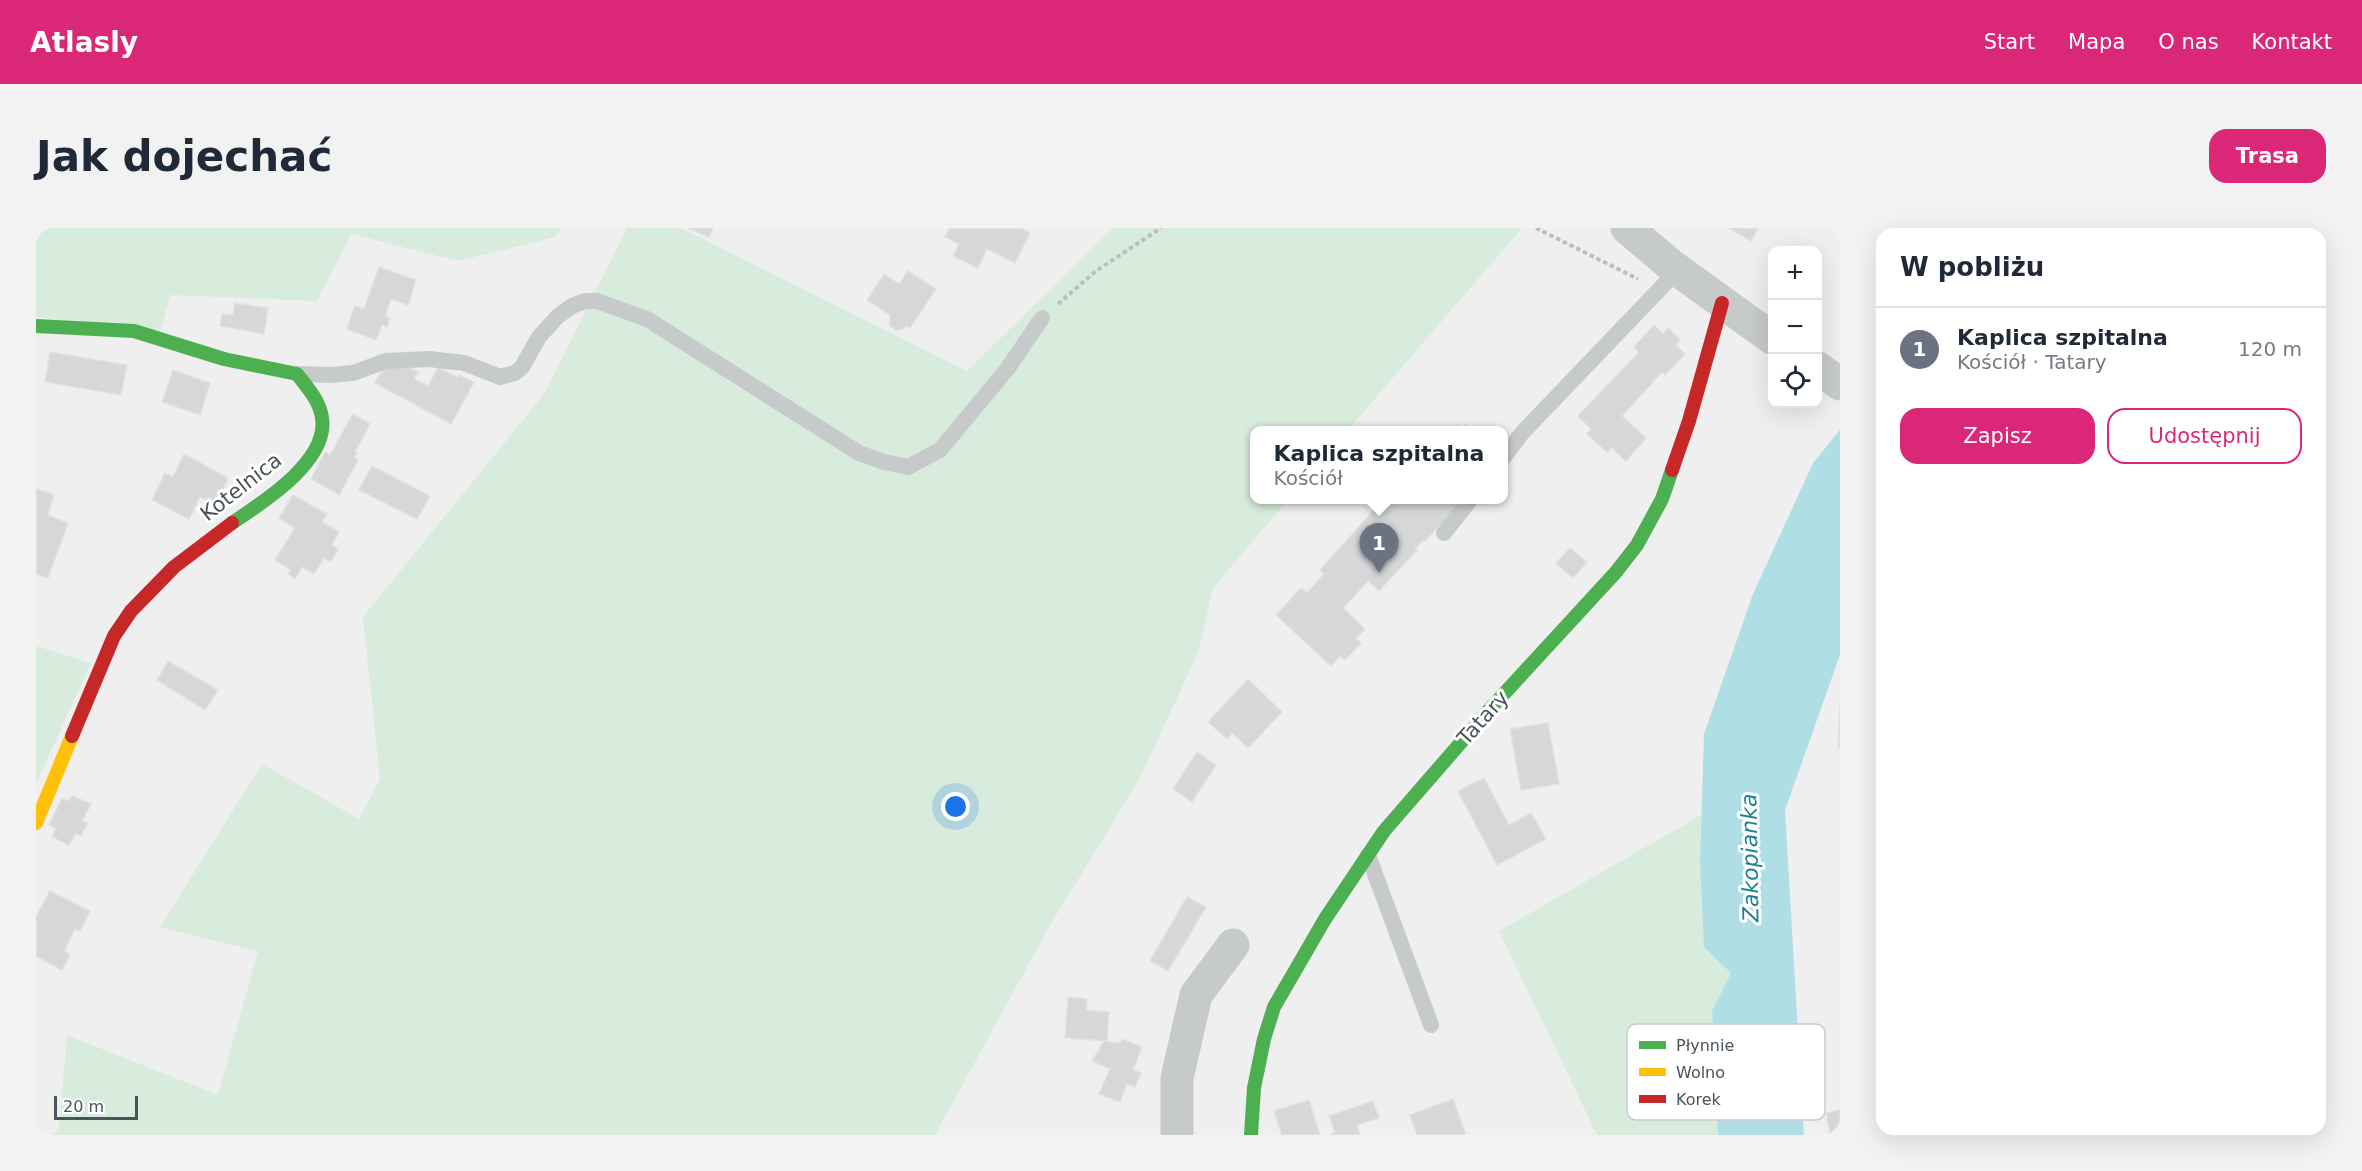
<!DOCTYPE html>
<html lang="pl">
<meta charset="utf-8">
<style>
body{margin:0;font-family:"DejaVu Sans",sans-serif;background:#f2f2f3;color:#1f2937}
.controls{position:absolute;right:18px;top:18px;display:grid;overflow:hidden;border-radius:12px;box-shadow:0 6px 24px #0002}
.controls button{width:54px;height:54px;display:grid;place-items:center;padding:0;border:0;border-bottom:2px solid #e0e1e3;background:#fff;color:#1f2937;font:30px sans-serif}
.scale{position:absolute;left:18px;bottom:15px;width:84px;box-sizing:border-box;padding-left:6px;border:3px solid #49535a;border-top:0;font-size:16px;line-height:21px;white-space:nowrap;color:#49535a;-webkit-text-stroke:4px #fff;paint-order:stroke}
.you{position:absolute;left:920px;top:579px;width:21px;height:21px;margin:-15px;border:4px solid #fff;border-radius:50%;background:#1a73e8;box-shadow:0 0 0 9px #1a73e833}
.badge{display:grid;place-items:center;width:39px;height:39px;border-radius:50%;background:#db2777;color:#fff;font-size:20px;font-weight:700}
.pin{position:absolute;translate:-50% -50px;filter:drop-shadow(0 2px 3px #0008)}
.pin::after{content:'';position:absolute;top:32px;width:21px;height:18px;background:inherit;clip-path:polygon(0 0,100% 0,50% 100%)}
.popup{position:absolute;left:1214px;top:198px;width:258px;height:78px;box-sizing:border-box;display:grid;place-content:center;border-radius:12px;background:#fff;filter:drop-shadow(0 2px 4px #0005);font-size:20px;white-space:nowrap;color:#747a83}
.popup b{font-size:22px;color:#1f2937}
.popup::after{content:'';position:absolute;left:50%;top:100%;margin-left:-12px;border:12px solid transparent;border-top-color:#fff}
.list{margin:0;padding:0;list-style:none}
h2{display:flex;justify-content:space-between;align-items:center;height:78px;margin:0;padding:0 24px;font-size:26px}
h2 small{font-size:20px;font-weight:400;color:#747a83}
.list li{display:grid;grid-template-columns:39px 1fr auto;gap:18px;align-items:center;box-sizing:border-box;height:84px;padding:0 24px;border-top:2px solid #e0e1e3}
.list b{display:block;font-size:22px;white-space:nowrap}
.list p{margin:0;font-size:20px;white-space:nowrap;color:#747a83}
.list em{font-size:20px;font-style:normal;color:#747a83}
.actions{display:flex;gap:12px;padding:18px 24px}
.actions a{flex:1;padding:14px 0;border:2px solid #db2777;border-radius:18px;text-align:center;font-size:21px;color:#db2777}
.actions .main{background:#db2777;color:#fff}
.icon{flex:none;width:33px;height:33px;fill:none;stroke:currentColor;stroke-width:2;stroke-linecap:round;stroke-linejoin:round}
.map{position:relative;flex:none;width:1804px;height:907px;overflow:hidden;border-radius:18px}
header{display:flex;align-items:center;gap:36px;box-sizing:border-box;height:84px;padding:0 30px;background:#db2777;color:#fff}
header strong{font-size:28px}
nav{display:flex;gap:33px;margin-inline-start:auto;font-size:21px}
.intro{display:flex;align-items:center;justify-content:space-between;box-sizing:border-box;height:144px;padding:0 36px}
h1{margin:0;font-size:42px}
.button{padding:15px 27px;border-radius:18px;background:#db2777;color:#fff;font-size:21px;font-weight:700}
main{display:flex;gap:36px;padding:0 36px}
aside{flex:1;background:#fff;border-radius:18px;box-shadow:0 6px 24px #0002}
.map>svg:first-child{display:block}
.green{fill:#d7ecdd}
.water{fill:#b0dee5}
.building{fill:#d6d7d8;stroke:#e1e1e2;stroke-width:1.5}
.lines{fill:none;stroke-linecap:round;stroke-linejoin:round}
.path{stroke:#b8c1be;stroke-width:4;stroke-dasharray:4.5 3;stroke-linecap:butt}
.lane{stroke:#c7cacb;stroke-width:16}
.street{stroke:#c7cacb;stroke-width:33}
.fast{stroke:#4caf50;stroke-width:14}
.slow{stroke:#ffc107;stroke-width:14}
.jam{stroke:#c62828;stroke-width:14}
.labels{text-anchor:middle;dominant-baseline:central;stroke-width:6;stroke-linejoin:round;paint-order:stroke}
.street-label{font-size:21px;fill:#49535a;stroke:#fff}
.water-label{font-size:22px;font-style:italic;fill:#1c8292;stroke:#fff}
.key{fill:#fff;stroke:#c8cbce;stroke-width:1.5}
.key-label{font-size:16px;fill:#49535a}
</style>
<header>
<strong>Atlasly</strong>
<nav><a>Start</a><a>Mapa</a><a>O nas</a><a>Kontakt</a></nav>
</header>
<div class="intro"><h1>Jak dojechać</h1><a class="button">Trasa</a></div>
<main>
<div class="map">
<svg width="1804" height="907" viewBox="0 0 1804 907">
<rect width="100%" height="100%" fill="#f0efef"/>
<g class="green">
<polygon points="0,0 526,0 519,9 422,33 315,6 281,73 135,67 124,103 0,89"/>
<polygon points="591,0 645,0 931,143 1077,0 1486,0 1312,202 1218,202 1218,272 1252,272 1177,360 1162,425 1104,550 1013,699 899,907 16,907 23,900 31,807 182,867 222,723 124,699 226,536 323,591 344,551 327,389 508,166"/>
<polygon points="0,418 55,435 0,556"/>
<polygon points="1665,587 1664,632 1695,745 1676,783 1682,907 1561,907 1463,703"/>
</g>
<polygon class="water" points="1804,202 1804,427 1749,582 1768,907 1682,907 1676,783 1695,745 1668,719 1664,632 1668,506 1717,366 1777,235"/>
<g class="building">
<polygon points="652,0 677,0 673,9"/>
<polygon points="914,0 985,0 994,5 979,35 951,21 942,40 917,28 923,16 909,9"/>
<polygon points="1693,0 1722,0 1715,13"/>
<polygon points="343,39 380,52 372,77 355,71 349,88 354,90 351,99 346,97 340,112 311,101 319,78 328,81"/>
<polygon points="872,43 900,61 874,100 871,98 864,102 860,102 854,98 854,87 831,72 848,46 863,56"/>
<polygon points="199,75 232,80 228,106 184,98 186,86 197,87"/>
<polygon points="1618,97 1627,106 1632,100 1644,111 1640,117 1649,126 1629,147 1626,144 1586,188 1610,210 1590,233 1576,220 1571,224 1551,206 1555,201 1542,188 1603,124 1598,119"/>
<polygon points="14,124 91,137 85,167 9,154"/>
<polygon points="365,135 382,144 378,151 392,158 402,139 422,150 423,147 438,154 415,196 339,155 347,141"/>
<polygon points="137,142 174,155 164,187 126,174"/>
<polygon points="317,186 334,196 319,224 321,225 318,230 322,232 303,267 275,251 289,224 294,227"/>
<polygon points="1430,196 1438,202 1416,202 1421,197 1426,201"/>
<polygon points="148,226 192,250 180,277 164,269 153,291 116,272 129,245 137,249"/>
<polygon points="336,238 394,268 381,291 323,262"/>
<polygon points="0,261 18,267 12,287 32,295 12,350 0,346"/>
<polygon points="257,267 291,286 286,294 303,304 296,317 302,321 295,334 288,330 278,346 266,339 259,351 252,346 255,342 239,332 259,300 243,290"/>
<polygon points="1347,272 1427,272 1389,313 1387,312 1379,321 1381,322 1343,363 1332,353 1307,380 1329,401 1320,411 1325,415 1309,432 1304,428 1295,438 1240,387 1265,360 1271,365 1288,346 1284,342"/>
<polygon points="1534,320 1551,334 1537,350 1520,335"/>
<polygon points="132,433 182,462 169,482 121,452"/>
<polygon points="1212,451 1246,484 1212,520 1196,505 1191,511 1172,494"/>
<polygon points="1804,476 1804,520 1802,520"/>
<polygon points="1512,495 1523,556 1485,562 1474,501"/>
<polygon points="1161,524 1180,537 1156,574 1137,561"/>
<polygon points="1448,550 1473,597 1495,585 1510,611 1461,637 1422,563"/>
<polygon points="37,568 55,576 46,593 52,595 45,608 40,605 33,617 16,609 20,601 13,597 26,570 31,573"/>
<polygon points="14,663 54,683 44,703 39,701 28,723 34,727 26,742 0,728 0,689"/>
<polygon points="1151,669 1170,679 1132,743 1114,733"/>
<polygon points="1032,769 1051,771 1050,782 1073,784 1071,813 1029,810"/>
<polygon points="1086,811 1106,819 1097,842 1105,845 1099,859 1091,856 1084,874 1063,866 1074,841 1056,833 1068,813 1084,815"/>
<polygon points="1417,871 1430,907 1381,907 1374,887"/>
<polygon points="1273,872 1284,907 1246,907 1238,883"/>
<polygon points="1337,873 1343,890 1321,897 1324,907 1295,907 1299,904 1293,888"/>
<polygon points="1804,882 1804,907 1794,907 1790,885"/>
</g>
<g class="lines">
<g class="path">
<polyline points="1500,0 1602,51"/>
<polyline points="1022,76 1060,43 1125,0"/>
</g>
<g class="lane">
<polyline points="261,146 295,147 317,145 350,133 393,131 428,135 464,149 479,145 486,139 503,109 522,88 536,78 549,73 561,73 611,91 823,225 848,234 872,239 904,222 972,140 1006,90"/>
<polyline points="1468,229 1486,205 1642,42"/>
<polyline points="1408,305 1434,272"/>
<polyline points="1332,627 1395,797"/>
</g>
<g class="street">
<polyline points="1591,0 1636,38 1736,110"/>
<polyline points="1782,140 1804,156"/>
<polyline points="1141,907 1141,850 1160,767 1197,717"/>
</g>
<g class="fast">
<path d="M0,98L98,103L188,131L261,146C271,159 284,173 286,190C293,233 226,275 196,295"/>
<polyline points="1215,907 1218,860 1228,811 1238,779 1289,691 1348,603 1454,481 1580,344 1601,317 1626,271 1636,242"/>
</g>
<polyline class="slow" points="0,595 36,508"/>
<g class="jam">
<polyline points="1636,242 1653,193 1686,75"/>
<polyline points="36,508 78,408 95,383 138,339 196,295"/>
</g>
</g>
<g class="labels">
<g class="street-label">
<text transform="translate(205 259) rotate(-38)">Kotelnica</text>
<text transform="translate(1447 490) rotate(-48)">Tatary</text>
</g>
<g class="water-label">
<text transform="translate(1714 630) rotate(-91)">Zakopianka</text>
</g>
</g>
<rect x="1591" y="796" width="198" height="96" rx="9" class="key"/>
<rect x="1603" y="813" width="27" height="8" fill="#4caf50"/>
<rect x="1603" y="840" width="27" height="8" fill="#ffc107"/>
<rect x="1603" y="867" width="27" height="8" fill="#c62828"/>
<g class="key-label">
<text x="1640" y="823">Płynnie</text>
<text x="1640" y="850">Wolno</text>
<text x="1640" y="877">Korek</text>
</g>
</svg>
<div class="controls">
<button>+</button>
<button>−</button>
<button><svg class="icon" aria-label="locate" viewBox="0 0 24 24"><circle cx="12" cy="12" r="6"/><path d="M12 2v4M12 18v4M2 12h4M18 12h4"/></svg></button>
</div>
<div class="scale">20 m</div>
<div class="you"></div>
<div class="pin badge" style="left:1343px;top:345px;background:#6b7280">1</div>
<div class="popup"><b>Kaplica szpitalna</b>Kościół</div>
</div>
<aside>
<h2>W pobliżu<small></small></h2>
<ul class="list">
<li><span class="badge" style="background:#6b7280">1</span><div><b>Kaplica szpitalna</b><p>Kościół · Tatary</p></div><em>120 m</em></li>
</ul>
<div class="actions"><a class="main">Zapisz</a><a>Udostępnij</a></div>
</aside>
</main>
